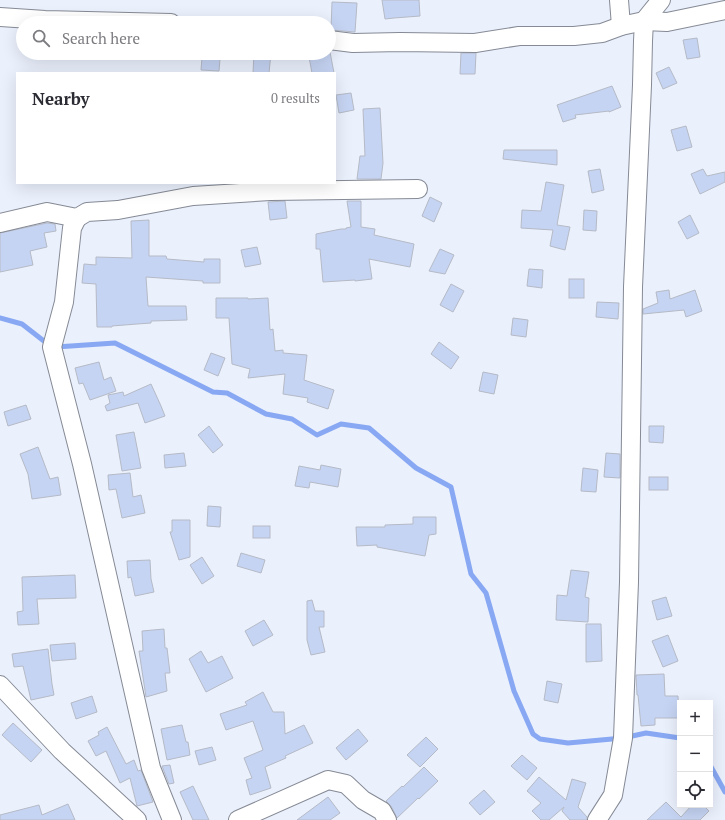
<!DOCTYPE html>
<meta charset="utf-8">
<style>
body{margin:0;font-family:"PT Serif",serif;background:#f7f7f7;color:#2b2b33}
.controls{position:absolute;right:12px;bottom:12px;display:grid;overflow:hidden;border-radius:0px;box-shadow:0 4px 16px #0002}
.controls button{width:36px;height:36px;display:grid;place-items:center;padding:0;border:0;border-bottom:1px solid #e1e1e2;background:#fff;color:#2b2b33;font:20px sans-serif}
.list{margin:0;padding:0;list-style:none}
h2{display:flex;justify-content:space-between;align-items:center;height:52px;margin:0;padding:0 16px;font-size:17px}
h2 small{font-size:13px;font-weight:400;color:#7c7c81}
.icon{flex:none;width:22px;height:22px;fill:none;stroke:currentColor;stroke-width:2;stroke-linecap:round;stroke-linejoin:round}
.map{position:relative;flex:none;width:725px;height:820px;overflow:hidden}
.search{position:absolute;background:#fff;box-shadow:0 4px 16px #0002;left:16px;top:16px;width:320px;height:44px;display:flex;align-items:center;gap:10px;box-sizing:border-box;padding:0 14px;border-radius:22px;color:#7c7c81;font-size:15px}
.panel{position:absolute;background:#fff;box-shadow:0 4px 16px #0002;left:16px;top:72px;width:320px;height:112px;border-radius:0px}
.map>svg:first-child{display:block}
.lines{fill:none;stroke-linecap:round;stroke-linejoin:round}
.stream{stroke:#88a8f3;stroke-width:5}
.building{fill:#c6d4f3;stroke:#b5bac6}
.minor-casing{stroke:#858a95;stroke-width:20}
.minor{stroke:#fff;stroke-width:18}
</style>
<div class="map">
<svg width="725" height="820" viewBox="0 0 725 820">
<rect width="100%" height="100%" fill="#eaf0fc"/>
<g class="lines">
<g class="stream">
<polyline points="0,318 22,324 49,345"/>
<polyline points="56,347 115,343 213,392 227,393 266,414 292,419 317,435 341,424 369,428 416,468 451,487 471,574 486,593 514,691 533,734 540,739 568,743 623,738 646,733 680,738"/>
<polyline points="710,765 725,792"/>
</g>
</g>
<g class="building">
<polygon points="382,0 419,0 420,16 394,18 385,19"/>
<polygon points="332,2 357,3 355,32 331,30"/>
<polygon points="697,38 700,57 687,59 683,40"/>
<polygon points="329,52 330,52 334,73 312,73 309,57"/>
<polygon points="254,53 271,53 269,73 253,73"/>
<polygon points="461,53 476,53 475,74 460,74"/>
<polygon points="202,57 220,59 219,71 201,70"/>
<polygon points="669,67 677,83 663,89 656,73"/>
<polygon points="612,86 621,107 609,112 609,111 575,115 576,118 563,122 557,105"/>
<polygon points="351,93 354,110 339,113 336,95"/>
<polygon points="380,108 383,163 381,179 357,179 360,156 365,156 363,109"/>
<polygon points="686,126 692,147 677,151 671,130"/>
<polygon points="504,150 557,150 557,165 503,159"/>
<polygon points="600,169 604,190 592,193 588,171"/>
<polygon points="703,169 707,176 725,172 725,182 700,194 691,174"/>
<polygon points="546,182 564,185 557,225 570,227 565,250 550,246 553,230 521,228 522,210 541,211"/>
<polygon points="430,197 442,203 434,222 422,216"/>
<polygon points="285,201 287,218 270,220 268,202"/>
<polygon points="347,201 361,201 361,227 375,229 374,235 414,244 410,267 369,259 372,279 355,281 355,280 323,282 320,249 316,249 316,234 341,229 346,229 346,228 351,227"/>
<polygon points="584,210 597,211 596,231 583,230"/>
<polygon points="690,215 699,233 687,239 678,222"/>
<polygon points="149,220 149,256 166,256 167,259 204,262 204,259 220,259 220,283 203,283 203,281 146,277 148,306 186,306 187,320 151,321 151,323 137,324 112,326 112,327 97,327 96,284 82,283 84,264 96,265 96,257 132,258 131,221"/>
<polygon points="47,223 55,224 56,231 44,233 47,247 30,251 33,265 0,272 0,233"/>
<polygon points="257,247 261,264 245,267 241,250"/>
<polygon points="440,249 454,255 445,274 429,271"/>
<polygon points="529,269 543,270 542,288 527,286"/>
<rect x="569" y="279" width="15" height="19"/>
<polygon points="451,284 464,291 453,312 440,305"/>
<polygon points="669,290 670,299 695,290 702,311 686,317 684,310 643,314 643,309 658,303 656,292"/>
<polygon points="216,298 248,298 248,299 268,298 270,330 273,329 275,351 283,350 283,353 307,355 304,380 334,390 328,409 307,402 308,398 283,394 285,374 248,378 250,369 232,364 229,318 216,318"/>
<polygon points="597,302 619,303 618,319 596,317"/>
<polygon points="513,318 528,320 526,337 511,335"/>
<polygon points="439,342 459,357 451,369 431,354"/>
<polygon points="211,353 225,358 218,376 204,370"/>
<polygon points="99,362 104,380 111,377 116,391 90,400 83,383 79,384 75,368"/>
<polygon points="483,372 498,375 494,394 479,391"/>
<polygon points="151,384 161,406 165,416 145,423 138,403 107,411 105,406 110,403 108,395 123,392 124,396"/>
<polygon points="26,405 31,419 8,426 4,412"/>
<polygon points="209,426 223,445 213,453 198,435"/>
<polygon points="649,426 664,426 663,443 649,442"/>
<polygon points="134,432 141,468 122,471 116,435"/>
<polygon points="38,447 50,479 58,477 61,495 32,499 28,474 20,454"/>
<polygon points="184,453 186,466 165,468 164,455"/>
<polygon points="606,453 620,454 620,478 604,477"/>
<polygon points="321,465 341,469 338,487 310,482 309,488 295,486 299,466 320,470"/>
<polygon points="583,468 598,470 596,492 581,491"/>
<polygon points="130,473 133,497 141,495 145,513 122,518 116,489 109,490 108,475"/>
<rect x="649" y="477" width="19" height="13"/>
<polygon points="208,506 221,507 220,527 207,526"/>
<polygon points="413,517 436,517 436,534 429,535 425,556 377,547 377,545 357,546 356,527 385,527 385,525 413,524"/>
<polygon points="172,520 190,520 190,557 179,560 170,532 172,532"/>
<rect x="253" y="526" width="17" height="12"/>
<polygon points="241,553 265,560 261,573 237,566"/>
<polygon points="202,557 214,576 202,584 190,565"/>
<polygon points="150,560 151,579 154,592 135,596 131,577 128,578 127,561"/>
<polygon points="571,570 589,572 585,597 589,598 588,622 556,620 557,595 567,596"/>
<polygon points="75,575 76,598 37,599 39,624 18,625 17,612 23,611 22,577"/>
<polygon points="666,597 672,616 657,620 652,601"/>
<polygon points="312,600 315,611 324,611 324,627 319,627 325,652 311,655 307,640 307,601"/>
<polygon points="264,620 273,635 253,646 245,631"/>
<polygon points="586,624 601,624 602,661 586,662"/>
<polygon points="164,629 165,648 167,648 170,673 165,673 167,691 146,697 139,651 143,651 142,631"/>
<polygon points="668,635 678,661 663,667 652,641"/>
<polygon points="75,643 76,659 52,661 50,645"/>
<polygon points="48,649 52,684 54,695 31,700 23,666 14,667 12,654"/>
<polygon points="201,651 208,663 222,656 233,678 206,692 189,659"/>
<polygon points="664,674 665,696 678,696 679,718 655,718 655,725 641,726 638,695 637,695 636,675"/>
<polygon points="547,681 562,684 558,703 544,700"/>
<polygon points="263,692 273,712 284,712 285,734 304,725 313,743 285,756 286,758 265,767 271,788 250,795 246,780 252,778 244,758 263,750 253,721 226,730 220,714 247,705 245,702"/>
<polygon points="92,696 97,712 76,719 71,703"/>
<polygon points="13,723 42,750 31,762 2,735"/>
<polygon points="182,725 186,742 188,742 190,755 167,760 161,729"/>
<polygon points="107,727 126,764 134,760 138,771 141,770 153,802 137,806 130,778 120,783 106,751 96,756 88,741 99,735 98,732"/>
<polygon points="358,729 368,741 346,760 336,748"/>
<polygon points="426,737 438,749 420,767 407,755"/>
<polygon points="212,747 216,760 199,765 195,751"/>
<polygon points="522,755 537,768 527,780 511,766"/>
<polygon points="170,765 174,783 169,784 162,766"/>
<polygon points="424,767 438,781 419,799 418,798 397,818 391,806 386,801 402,786 403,787"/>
<polygon points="539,777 566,800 572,779 586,783 578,807 587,817 587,820 570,820 562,811 564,807 549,820 541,820 532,811 541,803 527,791"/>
<polygon points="193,786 209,820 193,820 180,792"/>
<polygon points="484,790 495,802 480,815 469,803"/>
<polygon points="328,797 340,813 330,820 297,820"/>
<polygon points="666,802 681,817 692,805 703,805 709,811 700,820 647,820"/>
<polygon points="68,804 75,820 0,820 0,815 39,805 42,815"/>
</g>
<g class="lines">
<defs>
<g id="minor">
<polyline points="619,0 621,26"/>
<polyline points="0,17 45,20 171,23"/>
<polyline points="329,40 353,43 400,42 475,43 519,36 574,36 602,33 621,26 644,21 667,22 725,10"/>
<polyline points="77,218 72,228 64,302 52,347 82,464 151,768 172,820"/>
<polyline points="0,223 47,212 77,218 87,212 118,210 193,196 270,191 418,189"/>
<polyline points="0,685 62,751 137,820"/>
<polyline points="238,820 328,780 346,784 363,800 382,811 387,820"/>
<polyline points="597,820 613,795 623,738 629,582 633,287 642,85 643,41 644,21 661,0"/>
</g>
</defs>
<use href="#minor" class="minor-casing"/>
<use href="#minor" class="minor"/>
</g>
</svg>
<div class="controls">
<button>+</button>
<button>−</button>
<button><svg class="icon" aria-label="locate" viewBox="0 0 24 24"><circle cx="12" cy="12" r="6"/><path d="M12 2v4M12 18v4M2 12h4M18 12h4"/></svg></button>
</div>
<div class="search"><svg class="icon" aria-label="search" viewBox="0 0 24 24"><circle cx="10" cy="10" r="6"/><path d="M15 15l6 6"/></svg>Search here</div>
<section class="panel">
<h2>Nearby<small>0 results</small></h2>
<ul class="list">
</ul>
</section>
</div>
